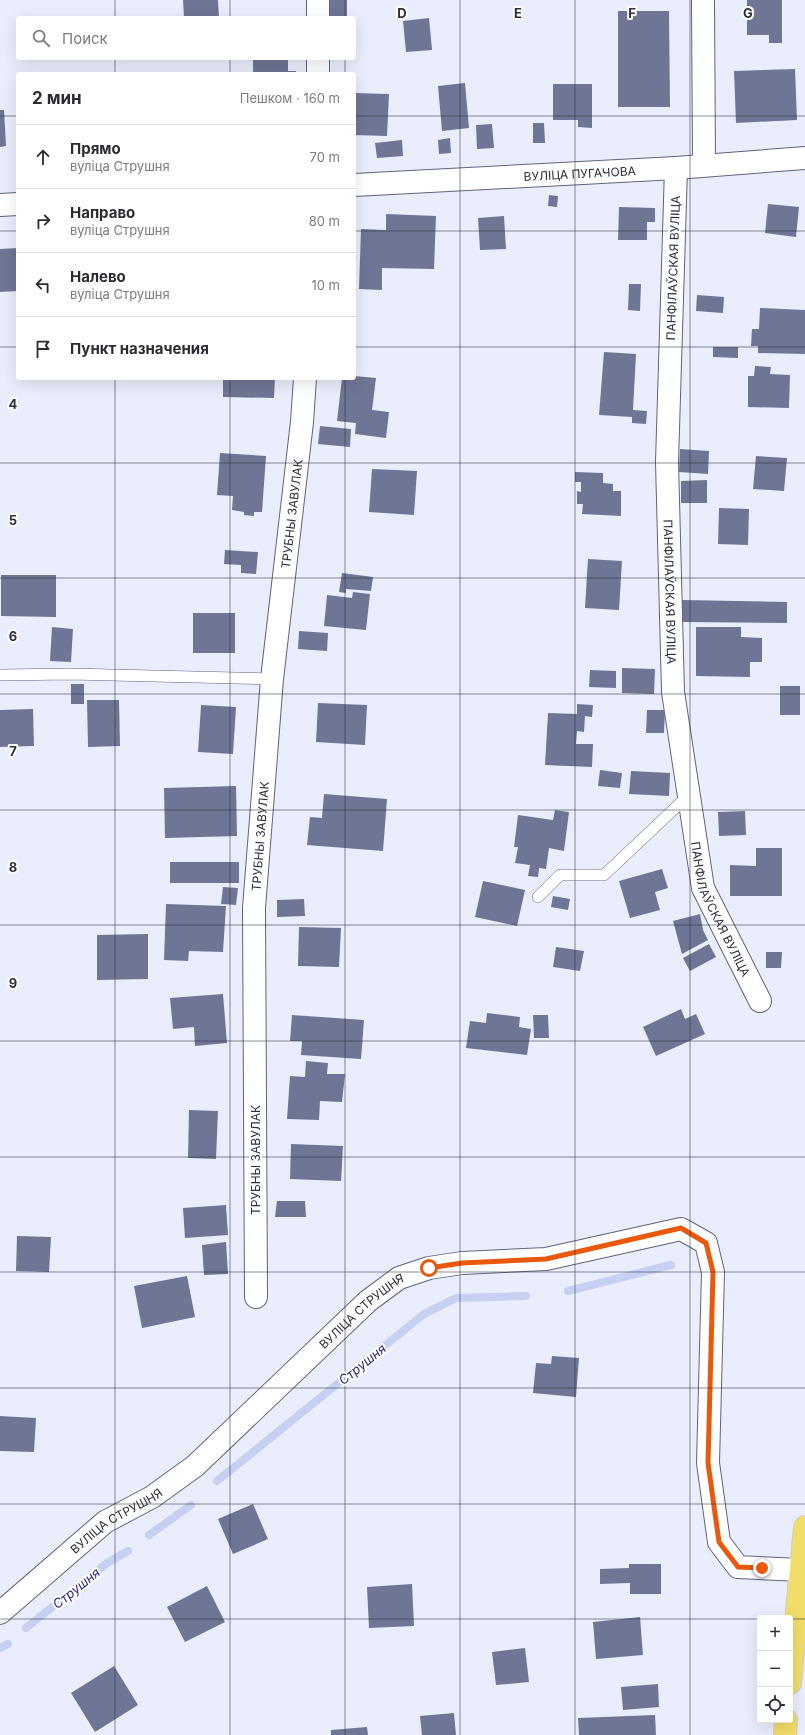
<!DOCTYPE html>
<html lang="ru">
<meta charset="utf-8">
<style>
body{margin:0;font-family:Inter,sans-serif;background:#f7f7f7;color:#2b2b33}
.controls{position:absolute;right:12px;bottom:12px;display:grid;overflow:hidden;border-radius:4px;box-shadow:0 4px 16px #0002}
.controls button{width:36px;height:36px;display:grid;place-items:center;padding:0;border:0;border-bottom:1px solid #e1e1e2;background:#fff;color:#2b2b33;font:20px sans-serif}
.stop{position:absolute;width:12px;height:12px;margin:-9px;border:3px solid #ea580c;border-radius:50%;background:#fff}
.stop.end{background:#ea580c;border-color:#fff;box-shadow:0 1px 4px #0008}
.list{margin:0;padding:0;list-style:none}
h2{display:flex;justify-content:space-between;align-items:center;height:52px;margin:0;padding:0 16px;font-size:17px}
h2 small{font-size:13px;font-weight:400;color:#7c7c81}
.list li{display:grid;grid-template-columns:26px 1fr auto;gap:12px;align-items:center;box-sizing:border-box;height:64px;padding:0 16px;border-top:1px solid #e1e1e2}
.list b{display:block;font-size:15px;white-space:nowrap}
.list p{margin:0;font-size:13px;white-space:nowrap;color:#7c7c81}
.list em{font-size:13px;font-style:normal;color:#7c7c81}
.icon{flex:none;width:22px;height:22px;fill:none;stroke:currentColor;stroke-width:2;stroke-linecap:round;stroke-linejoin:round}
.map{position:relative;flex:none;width:805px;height:1735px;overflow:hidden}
.search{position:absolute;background:#fff;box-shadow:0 4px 16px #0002;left:16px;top:16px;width:340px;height:44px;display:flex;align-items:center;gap:10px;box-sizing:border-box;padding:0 14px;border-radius:4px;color:#7c7c81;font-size:15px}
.panel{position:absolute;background:#fff;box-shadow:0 4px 16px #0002;left:16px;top:72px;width:340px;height:308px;border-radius:4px}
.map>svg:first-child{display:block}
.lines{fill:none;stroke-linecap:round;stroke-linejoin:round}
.stream{stroke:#c7cff3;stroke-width:8}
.building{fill:#6f7695}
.lane-casing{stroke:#5d6482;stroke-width:12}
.street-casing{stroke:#5d6482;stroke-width:24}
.primary-casing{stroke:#cccdd0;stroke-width:24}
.lane{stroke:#fff;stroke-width:11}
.street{stroke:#fff;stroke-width:22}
.primary{stroke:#f2dc6a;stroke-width:22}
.route{stroke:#ea580c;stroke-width:5}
.grid{fill:none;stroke:#2c2f3c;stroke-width:1;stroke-opacity:0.55}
.labels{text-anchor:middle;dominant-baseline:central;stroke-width:4;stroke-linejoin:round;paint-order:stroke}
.street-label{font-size:12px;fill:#2c2f3c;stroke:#fff}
.water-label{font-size:13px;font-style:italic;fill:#251f83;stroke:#fff}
.grid-label{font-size:13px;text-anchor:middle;font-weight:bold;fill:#2c2f3c;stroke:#fff;stroke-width:4;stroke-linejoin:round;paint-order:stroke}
</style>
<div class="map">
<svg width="805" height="1735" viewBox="0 0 805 1735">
<rect width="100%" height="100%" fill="#eaedfb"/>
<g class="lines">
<g class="stream">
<polyline points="568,1291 671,1265"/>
<polyline points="217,1481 424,1314 456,1298 526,1296"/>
<polyline points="149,1535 191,1505"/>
<polyline points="26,1628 107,1563 128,1551"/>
<polyline points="0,1648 8,1644"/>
</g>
</g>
<g class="building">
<polygon points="183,0 218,0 219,18 184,18"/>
<rect x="326" y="0" width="21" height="18"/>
<polygon points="747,0 782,0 782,43 769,43 769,35 747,35"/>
<polygon points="618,11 669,11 670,107 618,107"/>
<polygon points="429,18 432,50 406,52 403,21"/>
<polygon points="253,58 288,58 288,71 296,71 296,74 253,74"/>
<polygon points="795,69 797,120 736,123 734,71"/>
<polygon points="465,83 469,128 442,131 438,86"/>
<polygon points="553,84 592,84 592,128 578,127 578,120 553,120"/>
<polygon points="354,93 389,94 387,136 354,135"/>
<polygon points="0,110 4,110 6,146 0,147"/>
<polygon points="533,123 544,123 545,143 533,143"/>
<polygon points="492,124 494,148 477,149 476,125"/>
<polygon points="450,138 451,153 439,154 438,140"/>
<polygon points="402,140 403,156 377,158 375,143"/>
<polygon points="549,195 558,196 557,207 548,206"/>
<polygon points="768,204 799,207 796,237 765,233"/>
<polygon points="619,207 655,208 655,222 647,222 647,240 618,240"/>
<polygon points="386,214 436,216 434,269 382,268 382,290 359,289 361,229 386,230"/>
<polygon points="504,216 506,249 480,250 478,218"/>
<polygon points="18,248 18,291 0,292 0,249"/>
<polygon points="629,284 641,284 640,311 628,310"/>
<polygon points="697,295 724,297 723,313 696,311"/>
<polygon points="760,308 805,310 805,354 758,353 758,346 751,346 752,329 759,329"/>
<polygon points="713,347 738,347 738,358 713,357"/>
<polygon points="604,352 636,354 633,410 647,411 646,424 632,423 632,417 599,415"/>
<polygon points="755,366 771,367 770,374 790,375 789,408 748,407 748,376 754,376"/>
<polygon points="354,376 376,378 372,410 389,412 386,438 355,434 356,423 337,421 342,378 354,378"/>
<polygon points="223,378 275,378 274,398 223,397"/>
<polygon points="320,426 351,429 350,447 318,444"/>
<polygon points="680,449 709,451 708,474 679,472"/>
<polygon points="220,453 266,456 262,512 254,512 254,516 244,515 244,512 232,510 233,496 217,495"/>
<polygon points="756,456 787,458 784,491 753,489"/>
<polygon points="372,469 417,471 414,515 369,512"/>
<polygon points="575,472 603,473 603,483 613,484 613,491 621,491 621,516 582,514 583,504 577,504 577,491 581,492 581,482 575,482"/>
<polygon points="707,480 707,503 681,503 681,481"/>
<polygon points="719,508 749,509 748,545 718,544"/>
<polygon points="225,550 258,552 256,574 241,573 241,565 224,564"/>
<polygon points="588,559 622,561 619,610 585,608"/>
<polygon points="342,573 373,577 371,591 346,589 346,593 339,592"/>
<polygon points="1,575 56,575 56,617 1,616"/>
<polygon points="353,592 370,594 366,630 324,626 327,595 352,598"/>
<polygon points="682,600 787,602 787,623 682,622"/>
<rect x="193" y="613" width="42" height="40"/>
<polygon points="52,627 73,629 71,662 50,661"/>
<polygon points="696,627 741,627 741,637 762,638 762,662 750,662 750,677 696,676"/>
<polygon points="299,631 328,633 327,651 298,649"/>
<polygon points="622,668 655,669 654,694 622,693"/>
<polygon points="590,670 616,671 616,688 589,687"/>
<rect x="71" y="684" width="13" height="20"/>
<rect x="780" y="686" width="20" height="29"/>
<polygon points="87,700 119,700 120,746 88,747"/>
<polygon points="318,703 367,705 365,745 316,742"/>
<polygon points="577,704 593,705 592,717 585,716 584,732 577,731 576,744 593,744 592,767 545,765 548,713 577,714"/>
<polygon points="201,705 236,707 233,754 198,752"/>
<polygon points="33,709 34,746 0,747 0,710"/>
<polygon points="647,710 665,710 664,733 646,733"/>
<polygon points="600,770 622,773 620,788 598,786"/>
<polygon points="631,771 670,773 669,796 629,794"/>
<polygon points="236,786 237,836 165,838 164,788"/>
<polygon points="324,794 387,799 383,851 307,845 310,817 322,818"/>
<polygon points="555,810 569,812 564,851 549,848 546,869 539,868 538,877 528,876 530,865 515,863 518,847 514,847 518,815 553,820"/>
<polygon points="745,811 746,835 719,836 718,812"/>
<polygon points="756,848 782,848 782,896 730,896 730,865 756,866"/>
<rect x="170" y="862" width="69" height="21"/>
<polygon points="662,869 668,888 655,892 660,910 630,918 619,881"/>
<polygon points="483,881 525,890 517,926 475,917"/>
<polygon points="223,887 238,888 236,905 221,904"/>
<polygon points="553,896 570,899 568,910 551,907"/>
<polygon points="304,899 305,916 277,917 277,900"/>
<polygon points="166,904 226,906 223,952 189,951 188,961 164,960"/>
<polygon points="700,914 703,930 708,940 682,954 673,921"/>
<polygon points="299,927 341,928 339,967 298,966"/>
<polygon points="148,934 148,979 97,980 97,935"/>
<polygon points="709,944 716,957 690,971 683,958"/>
<polygon points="556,947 584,951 580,971 553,967"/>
<polygon points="766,952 782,952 781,968 766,968"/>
<polygon points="223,994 227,1043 195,1046 194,1027 173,1029 170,998"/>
<polygon points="681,1009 685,1019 696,1014 705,1034 656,1056 643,1027"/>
<polygon points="487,1013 520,1017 519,1027 531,1029 527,1055 466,1048 470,1021 486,1023"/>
<polygon points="292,1015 364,1020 361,1059 301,1055 302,1041 290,1041"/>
<polygon points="533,1015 548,1015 549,1038 534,1038"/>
<polygon points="306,1061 328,1063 327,1074 345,1074 342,1102 320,1101 319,1120 287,1119 290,1076 305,1077"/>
<polygon points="189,1110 218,1111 216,1159 188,1158"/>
<polygon points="291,1144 343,1146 341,1181 290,1179"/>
<polygon points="277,1201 305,1201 306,1217 275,1217"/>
<polygon points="226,1205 228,1235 185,1238 183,1208"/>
<polygon points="17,1236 51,1237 49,1272 16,1271"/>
<polygon points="226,1242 228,1274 204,1275 202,1245"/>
<polygon points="187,1276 195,1317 142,1328 134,1286"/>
<polygon points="552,1356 579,1358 576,1397 533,1393 536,1363 551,1364"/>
<polygon points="0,1416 36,1418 34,1452 0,1451"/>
<polygon points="253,1504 268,1539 233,1554 218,1519"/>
<polygon points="629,1564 661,1564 661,1594 630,1594 630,1583 600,1584 600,1569 629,1568"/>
<polygon points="412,1584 414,1626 369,1628 367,1587"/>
<polygon points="207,1586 225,1622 185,1642 167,1607"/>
<polygon points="640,1617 643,1655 596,1659 593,1622"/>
<polygon points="525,1648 529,1682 496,1685 492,1652"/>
<polygon points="114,1666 138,1705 95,1732 71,1693"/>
<polygon points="658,1684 659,1707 623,1710 621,1687"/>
<polygon points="454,1713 456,1735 422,1735 420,1716"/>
<polygon points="655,1715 656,1735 579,1735 578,1718"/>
<polygon points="367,1727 368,1735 331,1735 331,1730"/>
</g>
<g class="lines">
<defs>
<g id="lane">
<polyline points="0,675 71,674 272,679"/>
<polyline points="538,897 560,875 604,875 689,795"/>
</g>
<g id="street">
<polyline points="318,0 318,18"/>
<polyline points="703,0 704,165"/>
<polyline points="318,58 318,74"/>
<path id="s1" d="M676,168L667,462L673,692L703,888L760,1001"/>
<path id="s2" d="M354,185L676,168L805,158"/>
<polyline points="0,205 18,204"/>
<path id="s3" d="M256,1297L254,908L272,679L302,422L305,378"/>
<path id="s4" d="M0,1613L105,1522L152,1497L195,1466L368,1301L399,1278L429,1268L462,1263L546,1259L681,1229L706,1243L713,1272L708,1463L719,1542L738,1567L801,1570"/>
</g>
<g id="primary">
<polyline points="790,1683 805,1527"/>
<polyline points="785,1735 786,1720"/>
</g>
</defs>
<use href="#lane" class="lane-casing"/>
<use href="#street" class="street-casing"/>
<use href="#primary" class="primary-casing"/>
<use href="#lane" class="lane"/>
<use href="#street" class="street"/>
<use href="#primary" class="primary"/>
</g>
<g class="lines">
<polyline class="route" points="429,1268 462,1263 546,1259 681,1228 706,1243 713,1272 708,1463 719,1542 738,1567 762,1568"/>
</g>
<path class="grid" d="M115,0V18M230,0V18M345,0V18M460,0V1735M575,0V1735M690,0V1735M115,58V74M230,58V74M345,58V74M0,116H18M354,116H805M0,231H18M354,231H805M0,347H18M354,347H805M115,378V1735M230,378V1735M345,378V1735M0,463H805M0,578H805M0,694H805M0,810H805M0,925H805M0,1041H805M0,1157H805M0,1272H805M0,1388H805M0,1504H805M0,1619H760M790,1619H805"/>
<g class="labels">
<g class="street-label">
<text stroke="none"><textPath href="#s2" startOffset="226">ВУЛІЦА ПУГАЧОВА</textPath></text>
<text transform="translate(673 268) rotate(-88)">ПАНФІЛАЎСКАЯ ВУЛІЦА</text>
<text stroke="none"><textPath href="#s3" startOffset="785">ТРУБНЫ ЗАВУЛАК</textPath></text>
<text stroke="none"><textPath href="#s1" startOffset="424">ПАНФІЛАЎСКАЯ ВУЛІЦА</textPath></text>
<text stroke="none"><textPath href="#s3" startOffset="461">ТРУБНЫ ЗАВУЛАК</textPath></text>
<text stroke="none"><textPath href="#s1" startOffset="748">ПАНФІЛАЎСКАЯ ВУЛІЦА</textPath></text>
<text transform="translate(255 1160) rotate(-90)">ТРУБНЫ ЗАВУЛАК</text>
<text stroke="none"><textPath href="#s4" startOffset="473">ВУЛІЦА СТРУШНЯ</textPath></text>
<text stroke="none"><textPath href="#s4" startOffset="149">ВУЛІЦА СТРУШНЯ</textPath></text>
</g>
<g class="water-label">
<text transform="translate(362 1364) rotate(-39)">Струшня</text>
<text transform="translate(76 1588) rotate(-39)">Струшня</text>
</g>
</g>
<g class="grid-label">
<text x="402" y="18">D</text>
<text x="518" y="18">E</text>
<text x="632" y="18">F</text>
<text x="748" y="18">G</text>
<text x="13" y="409">4</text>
<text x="13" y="525">5</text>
<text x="13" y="641">6</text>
<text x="13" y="756">7</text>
<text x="13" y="872">8</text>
<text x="13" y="988">9</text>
</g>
</svg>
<div class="controls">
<button>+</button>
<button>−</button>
<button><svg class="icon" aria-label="locate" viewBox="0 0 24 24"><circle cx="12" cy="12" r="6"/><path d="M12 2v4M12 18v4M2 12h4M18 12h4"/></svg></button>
</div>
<div class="stop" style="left:429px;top:1268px"></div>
<div class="stop end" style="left:762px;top:1568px"></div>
<div class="search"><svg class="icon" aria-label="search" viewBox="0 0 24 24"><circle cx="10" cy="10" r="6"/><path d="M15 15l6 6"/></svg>Поиск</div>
<section class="panel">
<h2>2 мин<small>Пешком · 160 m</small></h2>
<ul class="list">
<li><svg class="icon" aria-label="ahead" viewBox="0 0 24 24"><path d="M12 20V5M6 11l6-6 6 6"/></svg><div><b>Прямо</b><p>вуліца Струшня</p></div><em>70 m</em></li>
<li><svg class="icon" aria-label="right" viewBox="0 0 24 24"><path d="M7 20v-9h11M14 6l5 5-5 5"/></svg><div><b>Направо</b><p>вуліца Струшня</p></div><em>80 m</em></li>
<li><svg class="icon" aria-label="left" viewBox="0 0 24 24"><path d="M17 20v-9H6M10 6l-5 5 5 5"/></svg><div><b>Налево</b><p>вуліца Струшня</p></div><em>10 m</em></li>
<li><svg class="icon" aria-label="arrive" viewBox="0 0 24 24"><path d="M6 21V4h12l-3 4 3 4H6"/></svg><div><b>Пункт назначения</b></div></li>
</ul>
</section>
</div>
